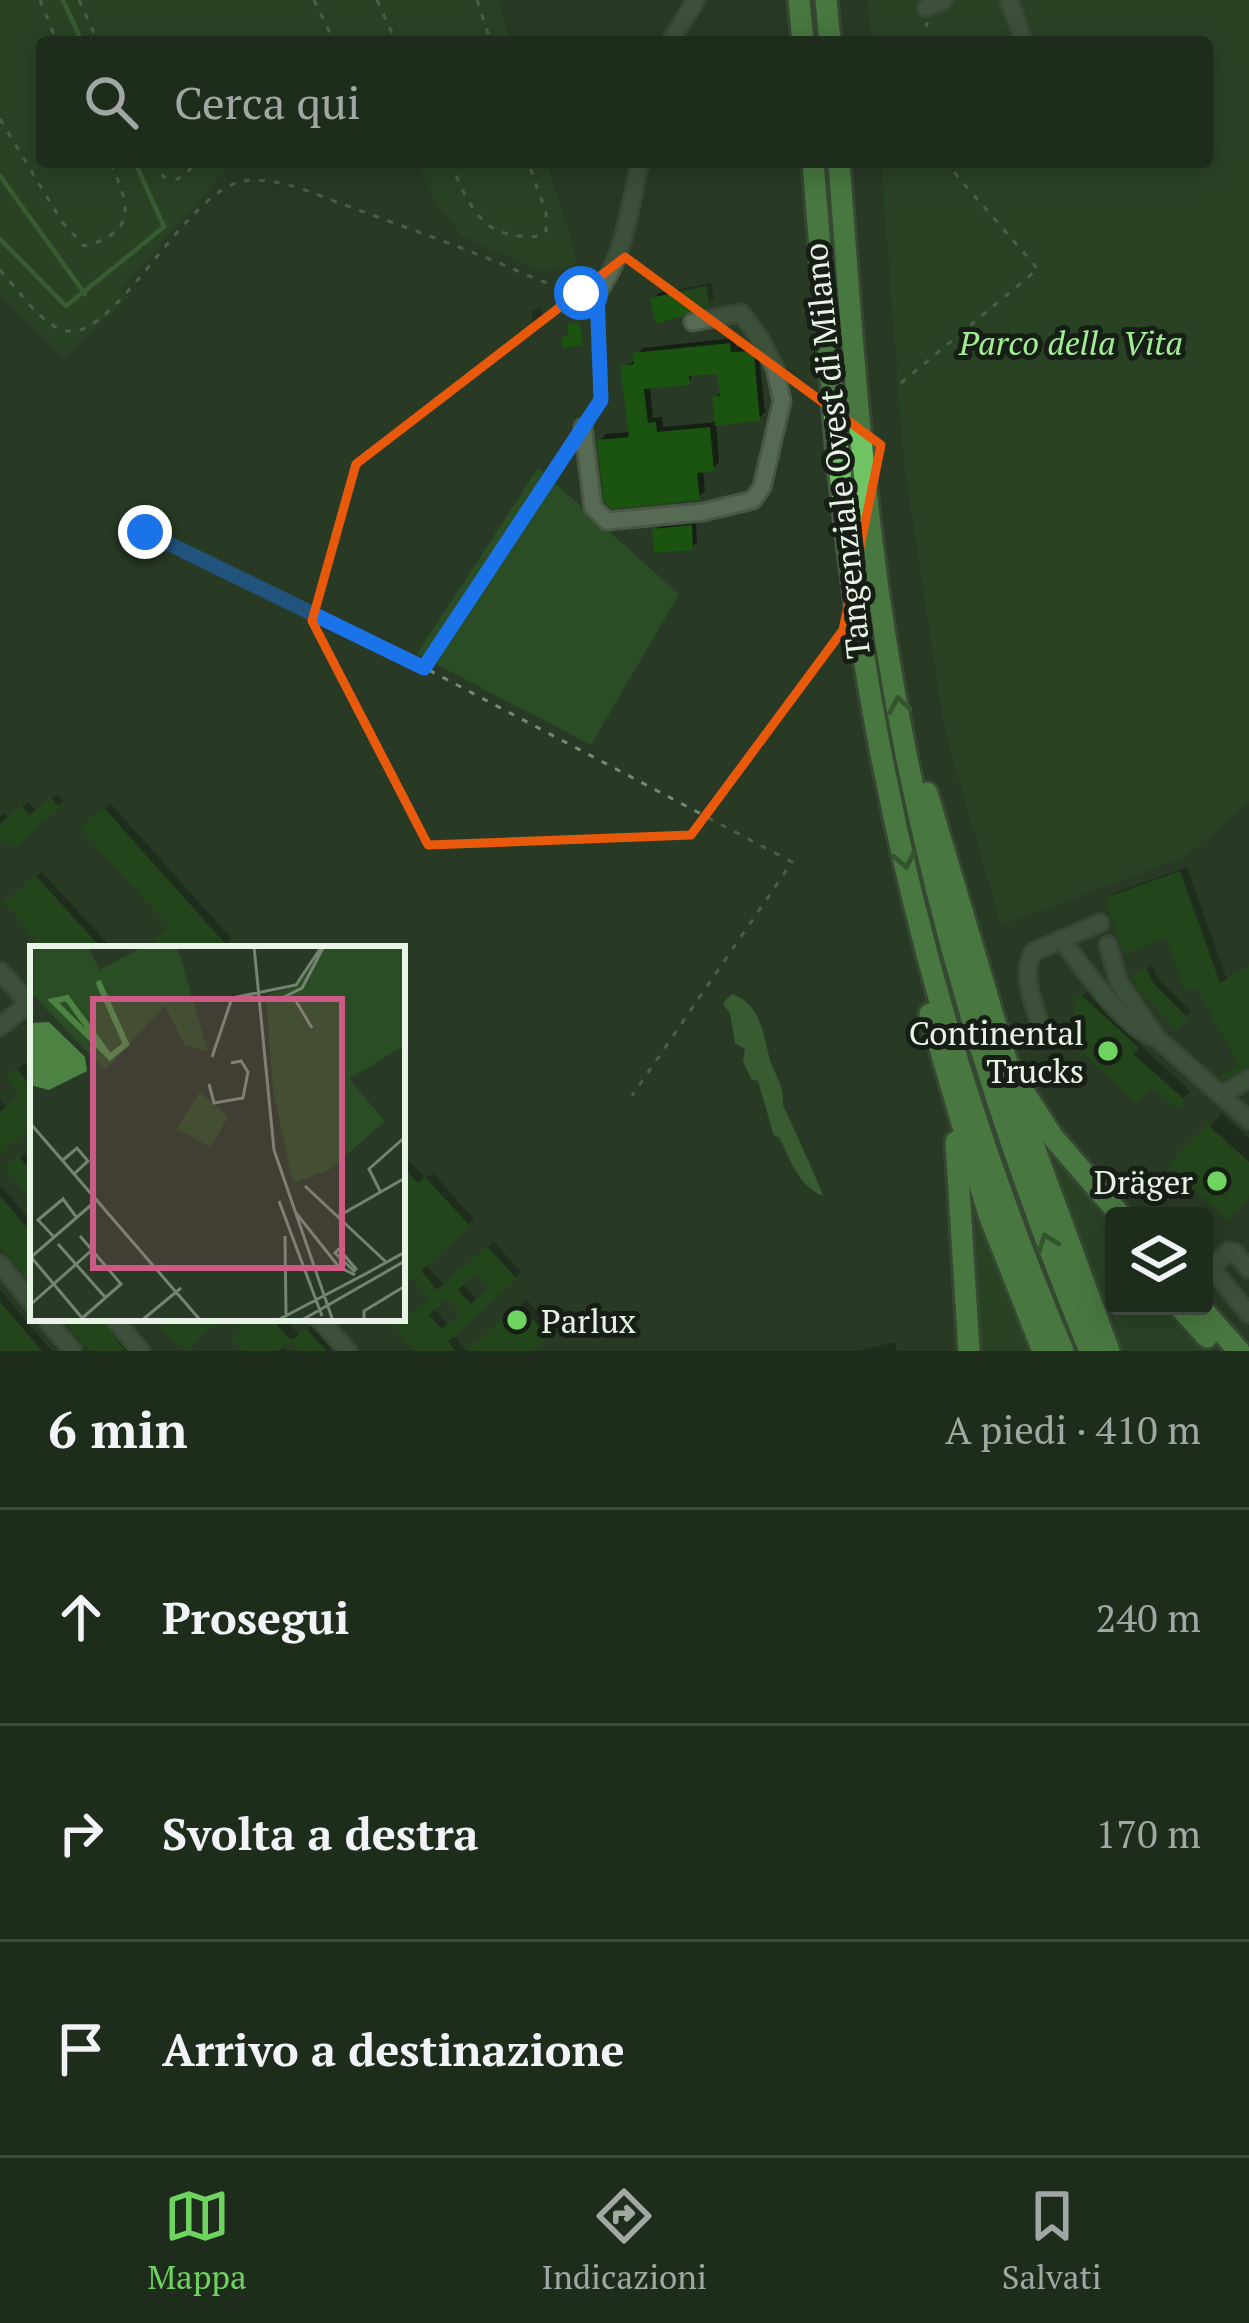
<!DOCTYPE html>
<html lang="it">
<meta charset="utf-8">
<style>
body{margin:0;font-family:"PT Serif",serif;background:#2b3829;color:#f1f3f6}
.controls{position:absolute;right:36px;bottom:36px;display:grid;overflow:hidden;border-radius:12px;box-shadow:0 6px 30px #0003}
.controls button{width:108px;height:108px;display:grid;place-items:center;padding:0;border:0;border-bottom:3px solid #3c483b;background:#1e2c1c;color:#f1f3f6;font:60px sans-serif}
.stop{position:absolute;width:36px;height:36px;margin:-27px;border:9px solid #1a73e8;border-radius:50%;background:#fff}
.stop.end{background:#1a73e8;border-color:#fff;box-shadow:0 3px 12px #0008}
.list{margin:0;padding:0;list-style:none}
h2{display:flex;justify-content:space-between;align-items:center;height:156px;margin:0;padding:0 48px;font-size:51px}
h2 small{font-size:39px;font-weight:400;color:#a1a7a3}
.list li{display:grid;grid-template-columns:78px 1fr auto;gap:36px;align-items:center;box-sizing:border-box;height:216px;padding:0 48px;border-top:3px solid #3c483b}
.list b{display:block;font-size:45px;white-space:nowrap}
.list em{font-size:39px;font-style:normal;color:#a1a7a3}
.icon{flex:none;width:66px;height:66px;fill:none;stroke:currentColor;stroke-width:2;stroke-linecap:round;stroke-linejoin:round}
.map{position:relative;flex:none;width:1249px;height:1351px;overflow:hidden}
.search{position:absolute;background:#1e2c1c;box-shadow:0 6px 30px #0003;left:36px;right:36px;top:36px;height:132px;display:flex;align-items:center;gap:30px;box-sizing:border-box;padding:0 42px;border-radius:12px;color:#a1a7a3;font-size:45px}
.sheet{height:804px;background:#1e2c1c}
nav{display:flex;justify-content:space-around;align-items:center;box-sizing:border-box;height:168px;border-top:3px solid #3c483b;background:#1e2c1c;font-size:33px;color:#a1a7a3}
nav a{display:grid;justify-items:center;gap:6px}
nav .on{color:#6fd35f}
.map>svg:first-child{display:block}
.green{fill:#2b4d25}
.water{fill:#4c8343}
.shadow{fill:#0007;fill-rule:evenodd}
.lines{fill:none;stroke-linecap:round;stroke-linejoin:round}
.stream{stroke:#4c8343;stroke-width:4.5}
.building{fill:#1b5311;fill-rule:evenodd}
.minor-casing{stroke:#485845;stroke-width:21}
.highway-casing{stroke:#485845;stroke-width:27}
.path{stroke:#788876;stroke-width:3;stroke-dasharray:6 9;stroke-linecap:butt}
.minor{stroke:#576b54;stroke-width:15}
.highway{stroke:#70c463;stroke-width:21}
.oneway{stroke:#43713c}
.route{stroke:#1a73e8;stroke-width:15}
.marked{fill:none;stroke:#e8590c;stroke-width:9;stroke-linejoin:round}
.poi-dot{fill:#6fd35f;stroke:#161e15;stroke-width:4.5}
.labels{text-anchor:middle;dominant-baseline:central;stroke-width:10;stroke-linejoin:round;paint-order:stroke}
.park-label{font-size:33px;font-style:italic;fill:#a1ee94;stroke:#161e15}
.street-label{font-size:33px;fill:#e8f4e6;stroke:#161e15}
.poi-label{font-size:33px;fill:#e8f4e6;stroke:#161e15;text-anchor:end}
.inset-river{fill:none;stroke:#4c8343;stroke-width:6}
.inset-road{fill:none;stroke:#758472;stroke-width:3}
.view{fill:#cd5a85;fill-opacity:0.15;stroke:#cd5a85;stroke-width:6}
.inset-edge{fill:none;stroke:#e8f4e6;stroke-width:6}
</style>
<div class="map">
<svg width="1249" height="1351" viewBox="0 0 1249 1351">
<rect width="100%" height="100%" fill="#283a25"/>
<g class="green">
<polygon points="0,0 498,0 511,42 366,42 361,33 352,42 42,42 42,162 233,162 120,289 129,297 63,358 0,294"/>
<polygon points="868,0 1249,0 1249,801 1185,857 1001,925 945,732 904,463 881,162 1207,162 1207,42 871,42"/>
<polygon points="417,162 547,162 578,264 539,270 462,236 433,198"/>
<polygon points="538,468 679,594 591,745 417,654"/>
<polygon points="1036,1129 1114,1216 1114,1288 1101,1312"/>
<polygon points="970,1186 1037,1351 974,1351"/>
<polygon points="1118,1306 1174,1306 1212,1351 1117,1351 1113,1318"/>
</g>
<path class="water" d="M732,994C766,1007 762,1042 773,1068C779,1081 784,1090 783,1106C786,1110 822,1190 823,1196C799,1187 790,1159 779,1137L774,1136L758,1081L751,1079L743,1061L745,1049L735,1043L730,1014L723,1003Z"/>
<g class="shadow">
<polygon points="711,283 714,298 709,304 653,299 659,293"/>
<polygon points="541,307 543,322 533,326 531,311"/>
<path d="M735,338L736,347L758,346L765,412L759,418L716,423L719,462L713,468L703,469L705,491L698,497L600,441L606,434L632,432L623,367L636,360L642,348ZM720,371L722,391L716,398L718,422L663,427L662,417L653,418L650,385L688,382L694,373Z"/>
<polygon points="696,521 697,542 692,547 655,530 661,524"/>
<polygon points="57,794 63,801 14,845 5,835 0,840 0,816 3,813 9,819 28,802 37,812"/>
<polygon points="111,804 231,938 222,949 148,949 173,927 84,828"/>
<polygon points="1187,867 1227,980 1249,966 1249,1065 1223,1077 1241,1063 1168,934 1108,899 1114,893"/>
<polygon points="42,872 110,946 107,949 49,949 7,902"/>
<polygon points="1152,965 1158,979 1191,1011 1177,1025 1135,976"/>
<polygon points="1090,989 1144,1038 1139,1044 1190,1091 1178,1105 1077,1020 1076,1003"/>
<polygon points="26,1062 33,1070 33,1121 0,1141 0,1099 7,1108 23,1095 9,1077"/>
<polygon points="1222,1114 1249,1138 1249,1195 1172,1164"/>
<polygon points="25,1153 33,1162 33,1197 8,1168"/>
<path d="M402,1153L426,1179L433,1173L474,1219L425,1264L445,1286L494,1242L521,1272L452,1334L467,1351H419L399,1328L432,1298L402,1265ZM476,1269L493,1287L478,1300L461,1282ZM447,1295L464,1313L449,1326L433,1308Z"/>
<polygon points="0,1185 33,1223 33,1279 0,1240"/>
<polygon points="0,1290 52,1351 0,1351"/>
<polygon points="527,1300 552,1329 528,1351 469,1351"/>
<polygon points="66,1318 108,1318 135,1351 94,1351"/>
<polygon points="237,1318 285,1318 300,1336 320,1318 340,1341 331,1351 303,1351 291,1337 281,1345 287,1351 246,1351 235,1339 246,1328"/>
<polygon points="895,1342 897,1351 857,1351"/>
</g>
<g class="lines">
<g class="stream">
<polyline points="63,0 82,42"/>
<polyline points="0,176 85,294"/>
<polyline points="0,239 66,306 164,227 135,162"/>
</g>
</g>
<g class="building">
<polygon points="706,286 710,307 656,324 650,298"/>
<polygon points="579,322 583,345 563,348 561,337 569,336 567,324"/>
<polygon points="730,343 731,352 753,351 754,354 760,421 715,426 712,397 720,396 717,374 689,376 689,385 644,389 648,423 656,422 657,432 710,427 714,471 697,473 700,500 611,509 604,501 597,440 629,437 620,366 634,364 632,353"/>
<polygon points="692,525 693,550 654,553 652,529"/>
<polygon points="50,797 60,808 14,849 5,839 0,844 0,824 21,805 30,815"/>
<polygon points="103,807 213,930 230,949 145,949 169,927 80,828"/>
<polygon points="1180,871 1220,983 1249,965 1249,1067 1222,1080 1218,1077 1239,1065 1196,987 1184,991 1166,938 1124,954 1105,898"/>
<polygon points="35,875 102,949 45,949 3,902"/>
<polygon points="1146,968 1154,984 1188,1018 1177,1030 1137,988 1131,975"/>
<polygon points="1080,994 1139,1048 1133,1054 1185,1100 1178,1109 1152,1087 1137,1103 1061,1033 1074,1019 1073,1002"/>
<polygon points="16,1068 33,1088 33,1126 0,1154 0,1112 19,1095 5,1077"/>
<polygon points="1207,1124 1249,1162 1249,1197 1228,1221 1168,1164"/>
<polygon points="18,1156 33,1173 33,1201 4,1168"/>
<path d="M402,1165L418,1183L425,1177L470,1226L421,1271L437,1290L487,1246L517,1279L448,1342L456,1351H416L395,1328L428,1298L402,1269ZM476,1273L489,1287L471,1304L458,1290ZM447,1299L460,1313L442,1329L429,1315Z"/>
<polygon points="0,1196 33,1235 33,1285 0,1246"/>
<polygon points="0,1302 42,1351 0,1351"/>
<polygon points="519,1303 548,1337 533,1351 466,1351"/>
<polygon points="62,1318 101,1318 125,1351 90,1351"/>
<polygon points="172,1318 221,1318 186,1351 160,1329"/>
<polygon points="233,1318 271,1318 291,1341 279,1351 242,1351 231,1339 242,1329"/>
<polygon points="306,1328 309,1332 326,1351 299,1351 291,1341"/>
</g>
<g class="lines">
<defs>
<g id="minor">
<polyline points="1009,0 1024,42"/>
<polyline points="926,8 944,0"/>
<polyline points="670,42 696,0"/>
<path d="M597,293C625,257 630,205 640,162"/>
<polyline points="583,427 593,507 607,521 703,512 753,500 762,487 782,401 775,368 759,337 741,313 693,322"/>
<path d="M1061,939C1081,965 1125,1030 1157,1038L1249,1120"/>
<polyline points="1108,945 1119,983 1157,1038"/>
<polyline points="0,971 33,1008"/>
<path d="M1038,1018C1031,996 1022,973 1033,952L1100,923"/>
<polyline points="0,1027 29,1003"/>
<polyline points="1221,1095 1249,1079"/>
<polyline points="0,1264 33,1304"/>
<polyline points="1249,1269 1234,1252 1228,1251 1212,1269 1249,1314"/>
<polyline points="45,1318 73,1351"/>
<polyline points="113,1318 141,1351"/>
<polyline points="318,1318 348,1351"/>
</g>
<g id="highway">
<polyline points="799,0 803,42"/>
<polyline points="826,0 830,42"/>
<path d="M813,162C828,343 840,526 872,705C911,926 976,1145 1063,1351"/>
<path d="M839,162C848,283 856,405 870,525C902,808 982,1089 1090,1351"/>
<polyline points="927,793 1024,1120 1109,1351"/>
<polyline points="930,1014 989,1215 1043,1351"/>
<polyline points="1025,1094 1052,1136 1121,1216"/>
<polyline points="956,1142 969,1351"/>
<polyline points="1179,1306 1207,1337"/>
<polyline points="1199,1306 1239,1351"/>
</g>
</defs>
<use href="#minor" class="minor-casing"/>
<use href="#highway" class="highway-casing"/>
<g class="path">
<polyline points="40,0 57,42"/>
<polyline points="79,0 98,42"/>
<polyline points="314,0 329,31 330,42"/>
<polyline points="377,0 396,42"/>
<polyline points="477,0 491,42"/>
<polyline points="924,42 927,22"/>
<path d="M0,119L62,222L84,246C139,232 129,204 110,162"/>
<polyline points="153,162 164,177 178,179 199,162"/>
<path d="M450,162C471,209 482,241 541,236L546,231V213L528,162"/>
<path d="M0,270C17,288 42,327 67,331C117,339 185,190 244,181C277,176 312,193 342,204C388,221 434,237 479,255C514,268 545,286 582,293"/>
<polyline points="901,383 1038,269 945,162"/>
<path d="M589,418C613,382 597,346 597,305"/>
<polyline points="570,446 425,668 792,862 632,1096"/>
<polyline points="145,532 423,667"/>
</g>
<use href="#minor" class="minor"/>
<use href="#highway" class="highway"/>
</g>
<defs><path id="oneway-chevron" d="M-2-3.5L2.5 0L-2 3.5" fill="none" stroke-width="1.6" stroke-linecap="round" stroke-linejoin="round" transform="scale(3)"/></defs>
<g class="oneway">
<use href="#oneway-chevron" transform="translate(899 705) rotate(-100)"/>
<use href="#oneway-chevron" transform="translate(905 860) rotate(78)"/>
<use href="#oneway-chevron" transform="translate(1047 1242) rotate(-110)"/>
</g>
<g class="lines">
<polyline class="route" points="145,532 424,668 601,400 597,292 581,293"/>
</g>
<path d="M0 0H1249V1351H0ZM625,257L881,445L843,630L691,835L428,845L312,621L356,464Z" fill="#283a25" fill-opacity=".55" fill-rule="evenodd"/>
<path class="marked" d="M625,257L881,445L843,630L691,835L428,845L312,621L356,464Z"/>
<g class="poi-dot">
<circle cx="1108" cy="1051" r="12"/>
<circle cx="1217" cy="1181" r="12"/>
<circle cx="517" cy="1320" r="12"/>
</g>
<g class="labels">
<g class="park-label">
<text x="1071" y="342">Parco della Vita</text>
</g>
<g class="street-label">
<text transform="translate(836 451) rotate(-96)">Tangenziale Ovest di Milano</text>
</g>
<g class="poi-label">
<text x="1084" y="1032">Continental<tspan x="1084" dy="38">Trucks</tspan></text>
<text x="1193" y="1181">Dräger</text>
<text x="541" y="1320" text-anchor="start">Parlux</text>
</g>
</g>
<g transform="translate(30 946)">
<rect width="375" height="375" fill="#283a25"/>
<path d="M0,0H58L69,24L115,0H147L178,105L155,100L135,60L75,124L0,46ZM293,0H375V99L319,133L355,175L299,224L263,237L243,145L236,49L266,41ZM170,146L198,171L181,201L146,183Z" fill="#2b4d25"/>
<path d="M19,76L55,111L57,125L19,144L0,139V77Z" fill="#4c8343"/>
<path class="inset-river" d="M68,35L96,98L80,111L37,52L23,55L80,111"/>
<path class="inset-road" d="M224,0L244,204L303,375M263,50L282,82M248,54L272,42L293,2M182,111L202,52L266,39L292,0M179,138L184,157L213,152L218,126L211,115L201,117M0,177L171,375M33,214L47,202L58,215L45,227M275,240L356,316M351,247L339,223L375,191M249,255L292,370M266,267L309,321L325,329M307,271L375,232M255,290L256,368M24,291L8,274L33,253L47,272M28,298L75,351M309,303L326,323L324,325L305,307ZM1,311L53,373M0,312L68,253M337,327L375,306M0,359L62,304M272,374L375,315M49,375L91,338L50,290M111,375L151,342M246,375L341,325M334,375V365L375,340"/>
<path class="view" d="M63,53H312V322H63Z"/>
<rect width="375" height="375" class="inset-edge"/>
</g>
</svg>
<div class="controls">
<button><svg class="icon" aria-label="layers" viewBox="0 0 24 24"><path d="M12 4l9 5-9 5-9-5zM3 14l9 5 9-5"/></svg></button>
</div>
<div class="stop" style="left:581px;top:293px"></div>
<div class="stop end" style="left:145px;top:532px"></div>
<div class="search"><svg class="icon" aria-label="search" viewBox="0 0 24 24"><circle cx="10" cy="10" r="6"/><path d="M15 15l6 6"/></svg>Cerca qui</div>
</div>
<section class="sheet">
<h2>6 min<small>A piedi · 410 m</small></h2>
<ul class="list">
<li><svg class="icon" aria-label="ahead" viewBox="0 0 24 24"><path d="M12 20V5M6 11l6-6 6 6"/></svg><div><b>Prosegui</b></div><em>240 m</em></li>
<li><svg class="icon" aria-label="right" viewBox="0 0 24 24"><path d="M7 20v-9h11M14 6l5 5-5 5"/></svg><div><b>Svolta a destra</b></div><em>170 m</em></li>
<li><svg class="icon" aria-label="arrive" viewBox="0 0 24 24"><path d="M6 21V4h12l-3 4 3 4H6"/></svg><div><b>Arrivo a destinazione</b></div></li>
</ul>
</section>
<nav>
<a class="on"><svg class="icon" aria-label="map" viewBox="0 0 24 24"><path d="M3 6l6-2 6 2 6-2v14l-6 2-6-2-6 2zM9 4v14M15 6v14"/></svg>Mappa</a>
<a><svg class="icon" aria-label="directions" viewBox="0 0 24 24"><path d="M12 3l9 9-9 9-9-9zM9 14v-3h6M13 9l2 2-2 2"/></svg>Indicazioni</a>
<a><svg class="icon" aria-label="saved" viewBox="0 0 24 24"><path d="M7 4h10v16l-5-4-5 4z"/></svg>Salvati</a>
</nav>
